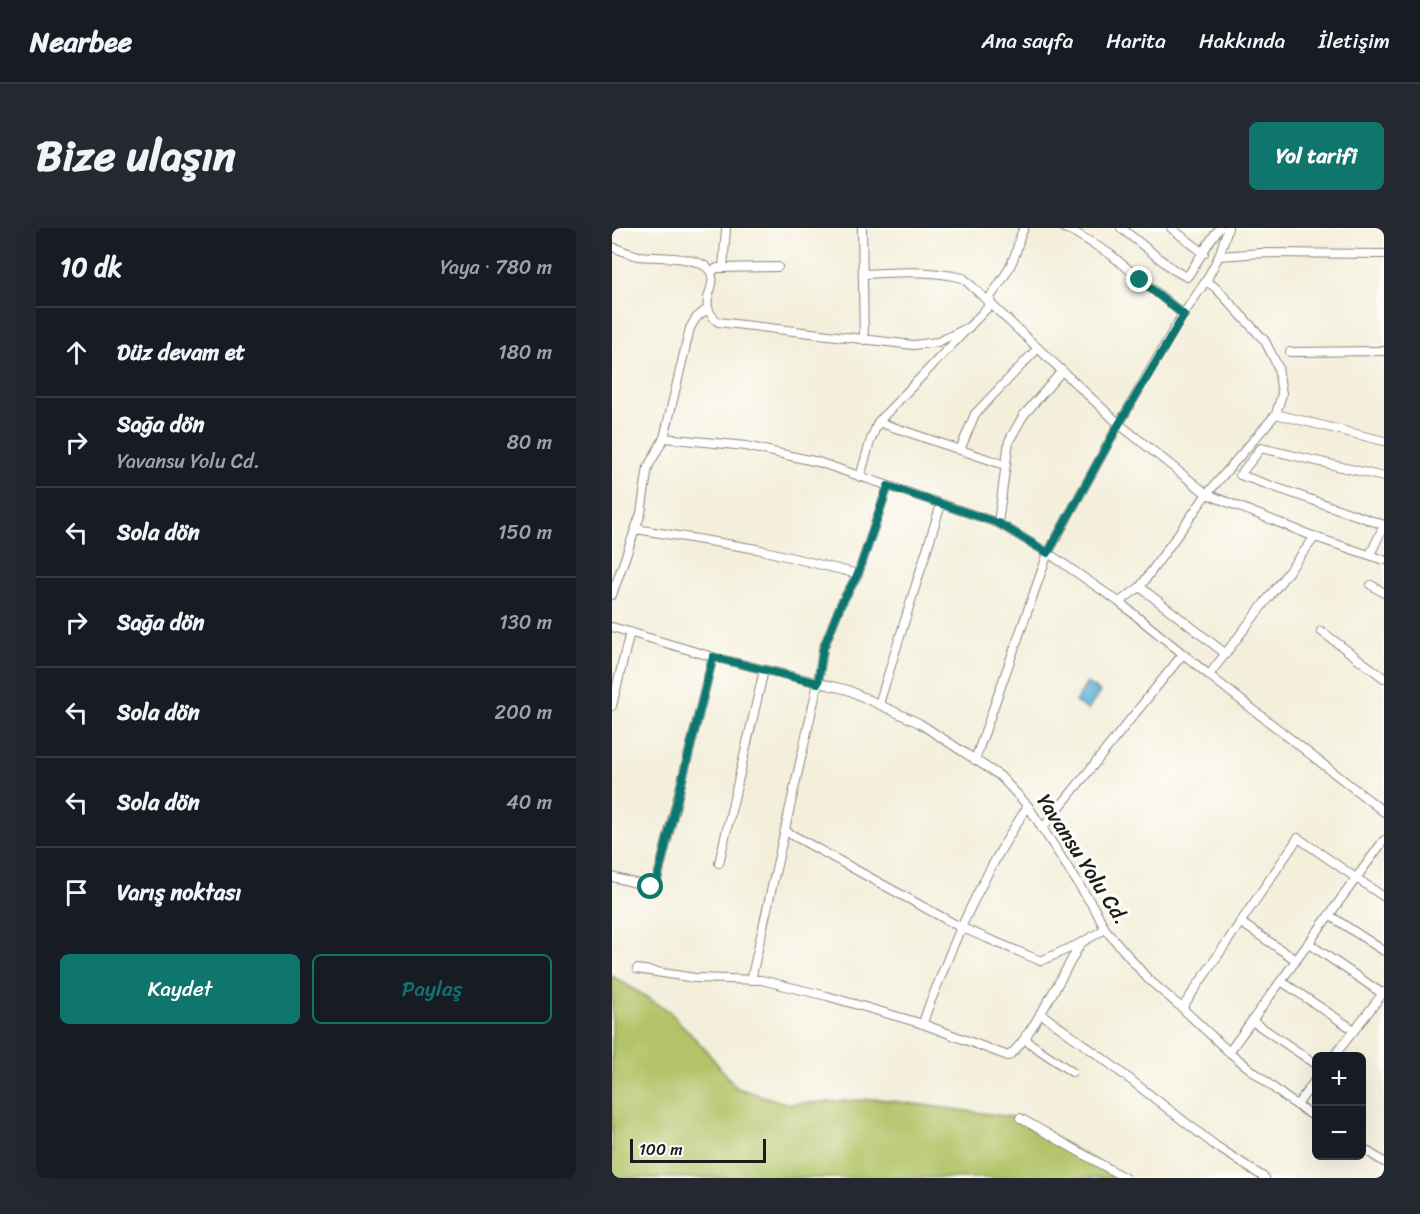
<!DOCTYPE html>
<html lang="tr">
<meta charset="utf-8">
<style>
body{margin:0;font-family:Sriracha,sans-serif;background:#242831;color:#f1f3f6}
.controls{position:absolute;right:18px;bottom:18px;display:grid;overflow:hidden;border-radius:9px;box-shadow:0 6px 24px #0002}
.controls button{width:54px;height:54px;display:grid;place-items:center;padding:0;border:0;border-bottom:2px solid #363941;background:#171b24;color:#f1f3f6;font:30px sans-serif}
.scale{position:absolute;left:18px;bottom:15px;width:136px;box-sizing:border-box;padding-left:6px;border:3px solid #1c1c1c;border-top:0;font-size:16px;line-height:21px;white-space:nowrap;color:#1c1c1c;-webkit-text-stroke:4px #fdfcf7;paint-order:stroke}
.stop{position:absolute;width:18px;height:18px;margin:-14px;border:4px solid #0f766e;border-radius:50%;background:#fff}
.stop.end{background:#0f766e;border-color:#fff;box-shadow:0 2px 6px #0008}
.list{margin:0;padding:0;list-style:none}
h2{display:flex;justify-content:space-between;align-items:center;height:78px;margin:0;padding:0 24px;font-size:26px}
h2 small{font-size:20px;font-weight:400;color:#9ea1a6}
.list li{display:grid;grid-template-columns:39px 1fr auto;gap:18px;align-items:center;box-sizing:border-box;height:90px;padding:0 24px;border-top:2px solid #363941}
.list b{display:block;font-size:22px;white-space:nowrap}
.list p{margin:0;font-size:20px;white-space:nowrap;color:#9ea1a6}
.list em{font-size:20px;font-style:normal;color:#9ea1a6}
.actions{display:flex;gap:12px;padding:18px 24px}
.actions a{flex:1;padding:14px 0;border:2px solid #0f766e;border-radius:9px;text-align:center;font-size:21px;color:#0f766e}
.actions .main{background:#0f766e;color:#fff}
.icon{flex:none;width:33px;height:33px;fill:none;stroke:currentColor;stroke-width:2;stroke-linecap:round;stroke-linejoin:round}
.map{position:relative;flex:none;width:772px;height:950px;overflow:hidden;border-radius:9px}
header{display:flex;align-items:center;gap:36px;box-sizing:border-box;height:84px;padding:0 30px;background:#171b24;border-bottom:2px solid #363941}
header strong{font-size:28px}
nav{display:flex;gap:33px;margin-inline-start:auto;font-size:21px}
.intro{display:flex;align-items:center;justify-content:space-between;box-sizing:border-box;height:144px;padding:0 36px}
h1{margin:0;font-size:42px}
.button{padding:15px 27px;border-radius:9px;background:#0f766e;color:#fff;font-size:21px;font-weight:700}
main{display:flex;gap:36px;padding:0 36px}
aside{flex:1;background:#171b24;border-radius:9px;box-shadow:0 6px 24px #0002}
.map>svg:first-child{display:block}
.green{fill:#b2c367;stroke:#677042;stroke-width:1.5}
.water{fill:#57add3;stroke:#3a6478;stroke-width:1.5}
.lines{fill:none;stroke-linecap:round;stroke-linejoin:round}
.street-casing{stroke:#88867c;stroke-width:10}
.street{stroke:#fff;stroke-width:8}
.route{stroke:#0f766e;stroke-width:8}
.labels{text-anchor:middle;dominant-baseline:central;stroke-width:6;stroke-linejoin:round;paint-order:stroke}
.street-label{font-size:21px;fill:#1c1c1c;stroke:#fdfcf7}
</style>
<header>
<strong>Nearbee</strong>
<nav><a>Ana sayfa</a><a>Harita</a><a>Hakkında</a><a>İletişim</a></nav>
</header>
<div class="intro"><h1>Bize ulaşın</h1><a class="button">Yol tarifi</a></div>
<main>
<aside>
<h2>10 dk<small>Yaya · 780 m</small></h2>
<ul class="list">
<li><svg class="icon" aria-label="ahead" viewBox="0 0 24 24"><path d="M12 20V5M6 11l6-6 6 6"/></svg><div><b>Düz devam et</b></div><em>180 m</em></li>
<li><svg class="icon" aria-label="right" viewBox="0 0 24 24"><path d="M7 20v-9h11M14 6l5 5-5 5"/></svg><div><b>Sağa dön</b><p>Yavansu Yolu Cd.</p></div><em>80 m</em></li>
<li><svg class="icon" aria-label="left" viewBox="0 0 24 24"><path d="M17 20v-9H6M10 6l-5 5 5 5"/></svg><div><b>Sola dön</b></div><em>150 m</em></li>
<li><svg class="icon" aria-label="right" viewBox="0 0 24 24"><path d="M7 20v-9h11M14 6l5 5-5 5"/></svg><div><b>Sağa dön</b></div><em>130 m</em></li>
<li><svg class="icon" aria-label="left" viewBox="0 0 24 24"><path d="M17 20v-9H6M10 6l-5 5 5 5"/></svg><div><b>Sola dön</b></div><em>200 m</em></li>
<li><svg class="icon" aria-label="left" viewBox="0 0 24 24"><path d="M17 20v-9H6M10 6l-5 5 5 5"/></svg><div><b>Sola dön</b></div><em>40 m</em></li>
<li><svg class="icon" aria-label="arrive" viewBox="0 0 24 24"><path d="M6 21V4h12l-3 4 3 4H6"/></svg><div><b>Varış noktası</b></div></li>
</ul>
<div class="actions"><a class="main">Kaydet</a><a>Paylaş</a></div>
</aside>
<div class="map">
<svg width="772" height="950" viewBox="0 0 772 950">
<rect width="100%" height="100%" fill="#fdfcf7"/>
<filter id="ink" filterUnits="userSpaceOnUse"><feTurbulence type="fractalNoise" baseFrequency=".0167" numOctaves="2"/><feDisplacementMap in="SourceGraphic" scale="12" xChannelSelector="R" yChannelSelector="G"/><feConvolveMatrix kernelMatrix="1 2 1 2 8 2 1 2 1" color-interpolation-filters="sRGB"/></filter>
<filter id="wash" filterUnits="userSpaceOnUse"><feTurbulence type="fractalNoise" baseFrequency=".008" numOctaves="4" result="noise"/><feDisplacementMap in="SourceGraphic" scale="24" xChannelSelector="R" yChannelSelector="G"/><feGaussianBlur stdDeviation="1.35" result="paint"/><feColorMatrix in="noise" values="0 0 0 0 0 0 0 0 0 0 0 0 0 0 0 0 0 1.4 0 .05"/><feComposite in="paint" operator="in"/></filter>
<g filter="url(#wash)">
<rect width="100%" height="100%" fill="#f4efdb"/>
<polygon class="green" points="0,748 56,782 92,820 125,860 177,876 266,871 408,890 513,950 0,950"/>
<polygon class="water" points="475,455 488,464 476,482 463,474"/>
</g>
<g filter="url(#ink)">
<g class="lines">
<defs>
<g id="street">
<polyline points="250,0 252,112"/>
<polyline points="452,0 462,4 498,26 572,87"/>
<path d="M509,0L562,42L575,49C582,40 602,4 608,0"/>
<polyline points="559,0 592,25"/>
<path d="M0,19C9,22 18,26 27,28C44,30 88,27 98,43C108,59 82,74 106,94L301,117L326,114L357,99"/>
<polyline points="607,28 650,25 772,26"/>
<polyline points="111,40 114,0"/>
<polyline points="99,44 105,40 166,39"/>
<path d="M252,46C285,44 318,42 351,50L507,196L595,266L703,309L772,332"/>
<polyline points="678,124 772,123"/>
<polyline points="664,186 772,213"/>
<polyline points="266,194 393,237"/>
<polyline points="52,210 134,218 206,234 386,295 436,325 507,374 597,447 703,309"/>
<polyline points="348,222 363,186 426,120"/>
<path d="M248,249L258,214L266,194L379,76L378,69C388,55 397,43 403,27C406,18 407,9 412,0"/>
<polyline points="772,249 649,220 628,247 772,297"/>
<polyline points="386,295 397,213 411,188 450,143"/>
<polyline points="24,301 145,321 246,346"/>
<polyline points="758,327 772,297"/>
<polyline points="759,357 772,365"/>
<polyline points="528,359 614,426"/>
<polyline points="0,367 29,285 36,239 52,210 78,100 84,90 96,80"/>
<polyline points="507,374 528,359 595,266 664,186 670,166 666,139 653,113 604,60 594,53"/>
<polyline points="0,399 101,429 236,462 307,495 388,548 416,578 484,683 493,701 536,751 570,780 617,824 673,869 704,890"/>
<polyline points="709,403 772,450"/>
<polyline points="597,447 772,584"/>
<polyline points="267,476 329,276"/>
<polyline points="0,478 18,404"/>
<polyline points="363,532 436,325 507,196 568,91 594,53 607,28 616,0"/>
<polyline points="430,601 571,426"/>
<polyline points="173,603 348,699 429,733 469,715 493,701"/>
<polyline points="107,635 152,442"/>
<polyline points="0,649 39,659 44,656 101,429"/>
<polyline points="717,687 772,723"/>
<polyline points="628,694 684,732"/>
<polyline points="696,715 771,766"/>
<path d="M25,741L83,750L149,752L215,768L311,796L396,828C414,818 456,737 469,715"/>
<polyline points="139,752 206,455 211,421 229,376 246,346 276,258"/>
<polyline points="669,753 742,802"/>
<polyline points="570,780 686,610 772,669"/>
<polyline points="428,785 493,832 604,918 653,950"/>
<polyline points="640,793 704,836"/>
<path d="M311,796C315,779 323,764 329,748C352,688 381,631 416,578"/>
<polyline points="414,807 416,814 460,844"/>
<polyline points="617,824 772,612"/>
<polyline points="722,828 772,764"/>
<polyline points="685,877 704,851"/>
<polyline points="408,890 513,950"/>
<polyline points="750,920 772,934"/>
</g>
</defs>
<use href="#street" class="street-casing"/>
<use href="#street" class="street"/>
</g>
</g>
<g class="lines" filter="url(#ink)">
<polyline class="route" points="39,659 44,656 101,429 206,455 211,421 229,376 246,346 276,258 386,295 436,325 507,196 572,87 528,52"/>
</g>
<g class="labels">
<g class="street-label">
<text transform="translate(471 631) rotate(57)">Yavansu Yolu Cd.</text>
</g>
</g>
</svg>
<div class="controls">
<button>+</button>
<button>−</button>
</div>
<div class="scale">100 m</div>
<div class="stop" style="left:39px;top:659px"></div>
<div class="stop end" style="left:528px;top:52px"></div>
</div>
</main>
